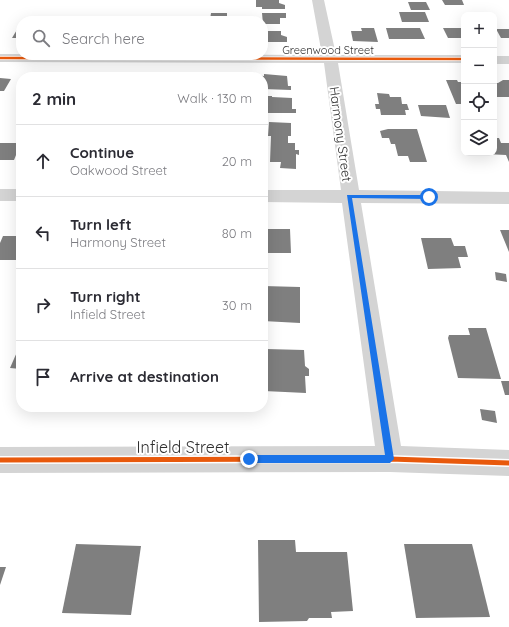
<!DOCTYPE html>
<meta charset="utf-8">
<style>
body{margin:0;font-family:Quicksand,sans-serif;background:#f7f7f7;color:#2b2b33}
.controls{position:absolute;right:12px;top:12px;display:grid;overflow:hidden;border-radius:8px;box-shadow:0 4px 16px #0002}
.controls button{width:36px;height:36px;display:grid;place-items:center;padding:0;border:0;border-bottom:1px solid #e1e1e2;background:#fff;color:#2b2b33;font:20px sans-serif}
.stop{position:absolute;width:12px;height:12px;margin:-9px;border:3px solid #1a73e8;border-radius:50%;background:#fff}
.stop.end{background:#1a73e8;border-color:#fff;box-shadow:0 1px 4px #0008}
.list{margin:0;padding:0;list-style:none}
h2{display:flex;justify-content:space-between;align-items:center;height:52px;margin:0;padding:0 16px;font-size:17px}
h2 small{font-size:13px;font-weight:400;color:#7c7c81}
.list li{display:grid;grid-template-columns:26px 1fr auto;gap:12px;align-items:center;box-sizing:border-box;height:72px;padding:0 16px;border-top:1px solid #e1e1e2}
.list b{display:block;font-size:15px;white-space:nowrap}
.list p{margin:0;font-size:13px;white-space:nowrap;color:#7c7c81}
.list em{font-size:13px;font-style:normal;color:#7c7c81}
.icon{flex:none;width:22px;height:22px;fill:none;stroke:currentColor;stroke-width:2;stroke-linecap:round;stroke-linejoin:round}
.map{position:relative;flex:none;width:509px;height:627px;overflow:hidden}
.search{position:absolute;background:#fff;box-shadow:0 4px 16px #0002;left:16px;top:16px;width:252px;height:44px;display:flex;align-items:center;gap:10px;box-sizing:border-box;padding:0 14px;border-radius:16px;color:#7c7c81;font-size:15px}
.panel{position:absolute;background:#fff;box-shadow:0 4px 16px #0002;left:16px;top:72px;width:252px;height:340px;border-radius:16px}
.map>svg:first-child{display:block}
.building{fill:#7f7f7f}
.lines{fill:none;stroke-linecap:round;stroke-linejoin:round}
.minor{fill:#d4d4d4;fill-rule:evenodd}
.cycleway-far1-casing{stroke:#fff;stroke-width:4}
.cycleway-casing{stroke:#fff;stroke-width:8}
.cycleway-far1{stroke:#e8590c;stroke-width:2.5}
.cycleway{stroke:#e8590c;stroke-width:5}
.route{fill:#1a73e8}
.labels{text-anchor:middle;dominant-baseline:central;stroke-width:4;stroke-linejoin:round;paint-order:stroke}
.far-street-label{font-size:11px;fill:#2f2f2f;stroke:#fff}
.street-label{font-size:13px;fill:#2f2f2f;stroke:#fff}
.near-street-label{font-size:16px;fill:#2f2f2f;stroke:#fff}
</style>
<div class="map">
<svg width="509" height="627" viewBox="0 0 509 627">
<rect width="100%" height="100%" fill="#fff"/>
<g class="building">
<polygon points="256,0 279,0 279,3 285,5 285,9 262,9 262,7 256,7"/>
<polygon points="442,0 462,0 464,5 445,5"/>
<polygon points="408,2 426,2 430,10 411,10"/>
<polygon points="399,12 425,12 429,22 402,22"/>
<polygon points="211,13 227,13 227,19 210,20"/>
<polygon points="262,13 286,13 286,18 280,18 280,24 263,24"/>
<polygon points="21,23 21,38 12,38"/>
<polygon points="361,28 374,28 378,42 353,41 351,31 362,31"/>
<polygon points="386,28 420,28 425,39 389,39"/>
<polygon points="443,28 464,28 464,38 448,38"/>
<polygon points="496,29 509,29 509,38 501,38"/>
<polygon points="263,31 281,31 281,35 287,37 287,42 263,42"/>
<polygon points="264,74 287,76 288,86 291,86 291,90 263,89 263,77 254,77 254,75 264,76"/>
<polygon points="0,78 11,79 4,91 0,91"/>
<polygon points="446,80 457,80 458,82 463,82 464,104 456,104"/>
<polygon points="503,80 509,80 509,97 496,97 494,93 494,83 498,83"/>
<polygon points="377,93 389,94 390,97 401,97 402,104 407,104 409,110 405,110 406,115 381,115 380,109 376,109 375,104 379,104"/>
<polygon points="268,96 272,96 272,97 292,98 292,109 296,109 296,113 263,113 263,98 267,98"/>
<polygon points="418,105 446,105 450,118 421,116"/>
<polygon points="269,122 291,123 291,136 288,136 288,143 295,143 295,150 299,150 299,155 296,154 296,169 280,168 281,162 270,162 271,136 268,136"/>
<polygon points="388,129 417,129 427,162 410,162 408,156 398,156 395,144 391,144 389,138 382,138 380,131"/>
<polygon points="494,138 499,138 501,143 509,143 509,162 506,155 485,154 485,153 494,153"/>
<polygon points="0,143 21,143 14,160 0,160"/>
<polygon points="263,229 290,229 291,253 268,253 268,258 263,258"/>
<polygon points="500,230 509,230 509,252"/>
<polygon points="18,233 21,233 21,260 0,260 0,243 3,236 17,236"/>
<polygon points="421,238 451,238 454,246 465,246 468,257 458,257 461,268 428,269"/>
<polygon points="495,272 506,274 507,282 496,280"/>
<polygon points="263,286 300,287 300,323 263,321"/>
<polygon points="468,328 486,328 501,379 458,378 448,338 449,335 470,335"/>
<polygon points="21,343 21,369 10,368"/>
<polygon points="266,349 304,350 305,366 309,369 309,376 305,376 306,393 264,391"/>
<polygon points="501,381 509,381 509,395 505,395"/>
<polygon points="480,409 495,411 497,423 482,420"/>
<polygon points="258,540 295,540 296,552 347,552 353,611 331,612 332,618 309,618 307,621 259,622"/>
<polygon points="76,544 141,546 131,615 62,613"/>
<polygon points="404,544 472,544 490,617 416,618"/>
<polygon points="0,567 6,567 0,585"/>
</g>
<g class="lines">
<g class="minor">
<polygon points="312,0 324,0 336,55 464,55 464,63 338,63 359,190 509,192 509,204 361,203 401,446 509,450 509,476 390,472 0,473 0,447 375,446 342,203 263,202 263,190 341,190 324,63 0,62 0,54 322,55"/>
<rect x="494" y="56" width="15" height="8"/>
<rect x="0" y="189" width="21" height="12"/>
</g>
<defs>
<polyline id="cycleway-far1" points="0,58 464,59"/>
<polyline id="cycleway" points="0,460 390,459 509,463"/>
</defs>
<use href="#cycleway-far1" class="cycleway-far1-casing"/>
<use href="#cycleway" class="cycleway-casing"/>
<use href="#cycleway-far1" class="cycleway-far1"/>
<use href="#cycleway" class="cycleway"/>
</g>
<polygon class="route" points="347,195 429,195 432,197 429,199 352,198 394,459 390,463 249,463 245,459 249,455 385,455"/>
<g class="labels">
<g class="far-street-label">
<text x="328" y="50">Greenwood Street</text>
</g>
<g class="street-label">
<text transform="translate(341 134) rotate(82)">Harmony Street</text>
</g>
<g class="near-street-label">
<text x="183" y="447">Infield Street</text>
</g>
</g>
</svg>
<div class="controls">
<button>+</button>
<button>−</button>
<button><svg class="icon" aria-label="locate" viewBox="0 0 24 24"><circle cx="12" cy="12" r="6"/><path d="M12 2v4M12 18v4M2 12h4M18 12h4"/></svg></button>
<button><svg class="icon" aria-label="layers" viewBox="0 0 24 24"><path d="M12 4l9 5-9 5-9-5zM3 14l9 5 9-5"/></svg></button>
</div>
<div class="stop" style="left:429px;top:197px"></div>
<div class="stop end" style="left:249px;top:459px"></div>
<div class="search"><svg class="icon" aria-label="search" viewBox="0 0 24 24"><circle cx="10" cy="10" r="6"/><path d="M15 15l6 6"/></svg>Search here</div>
<section class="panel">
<h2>2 min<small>Walk · 130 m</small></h2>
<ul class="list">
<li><svg class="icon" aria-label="ahead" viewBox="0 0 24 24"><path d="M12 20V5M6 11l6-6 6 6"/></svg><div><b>Continue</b><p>Oakwood Street</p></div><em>20 m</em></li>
<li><svg class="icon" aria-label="left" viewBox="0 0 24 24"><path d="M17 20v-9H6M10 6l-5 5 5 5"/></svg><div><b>Turn left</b><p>Harmony Street</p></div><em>80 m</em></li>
<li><svg class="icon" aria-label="right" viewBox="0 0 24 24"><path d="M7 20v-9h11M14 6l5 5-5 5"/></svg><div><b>Turn right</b><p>Infield Street</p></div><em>30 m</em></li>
<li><svg class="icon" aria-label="arrive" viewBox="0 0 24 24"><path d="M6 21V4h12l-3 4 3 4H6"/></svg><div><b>Arrive at destination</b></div></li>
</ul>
</section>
</div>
